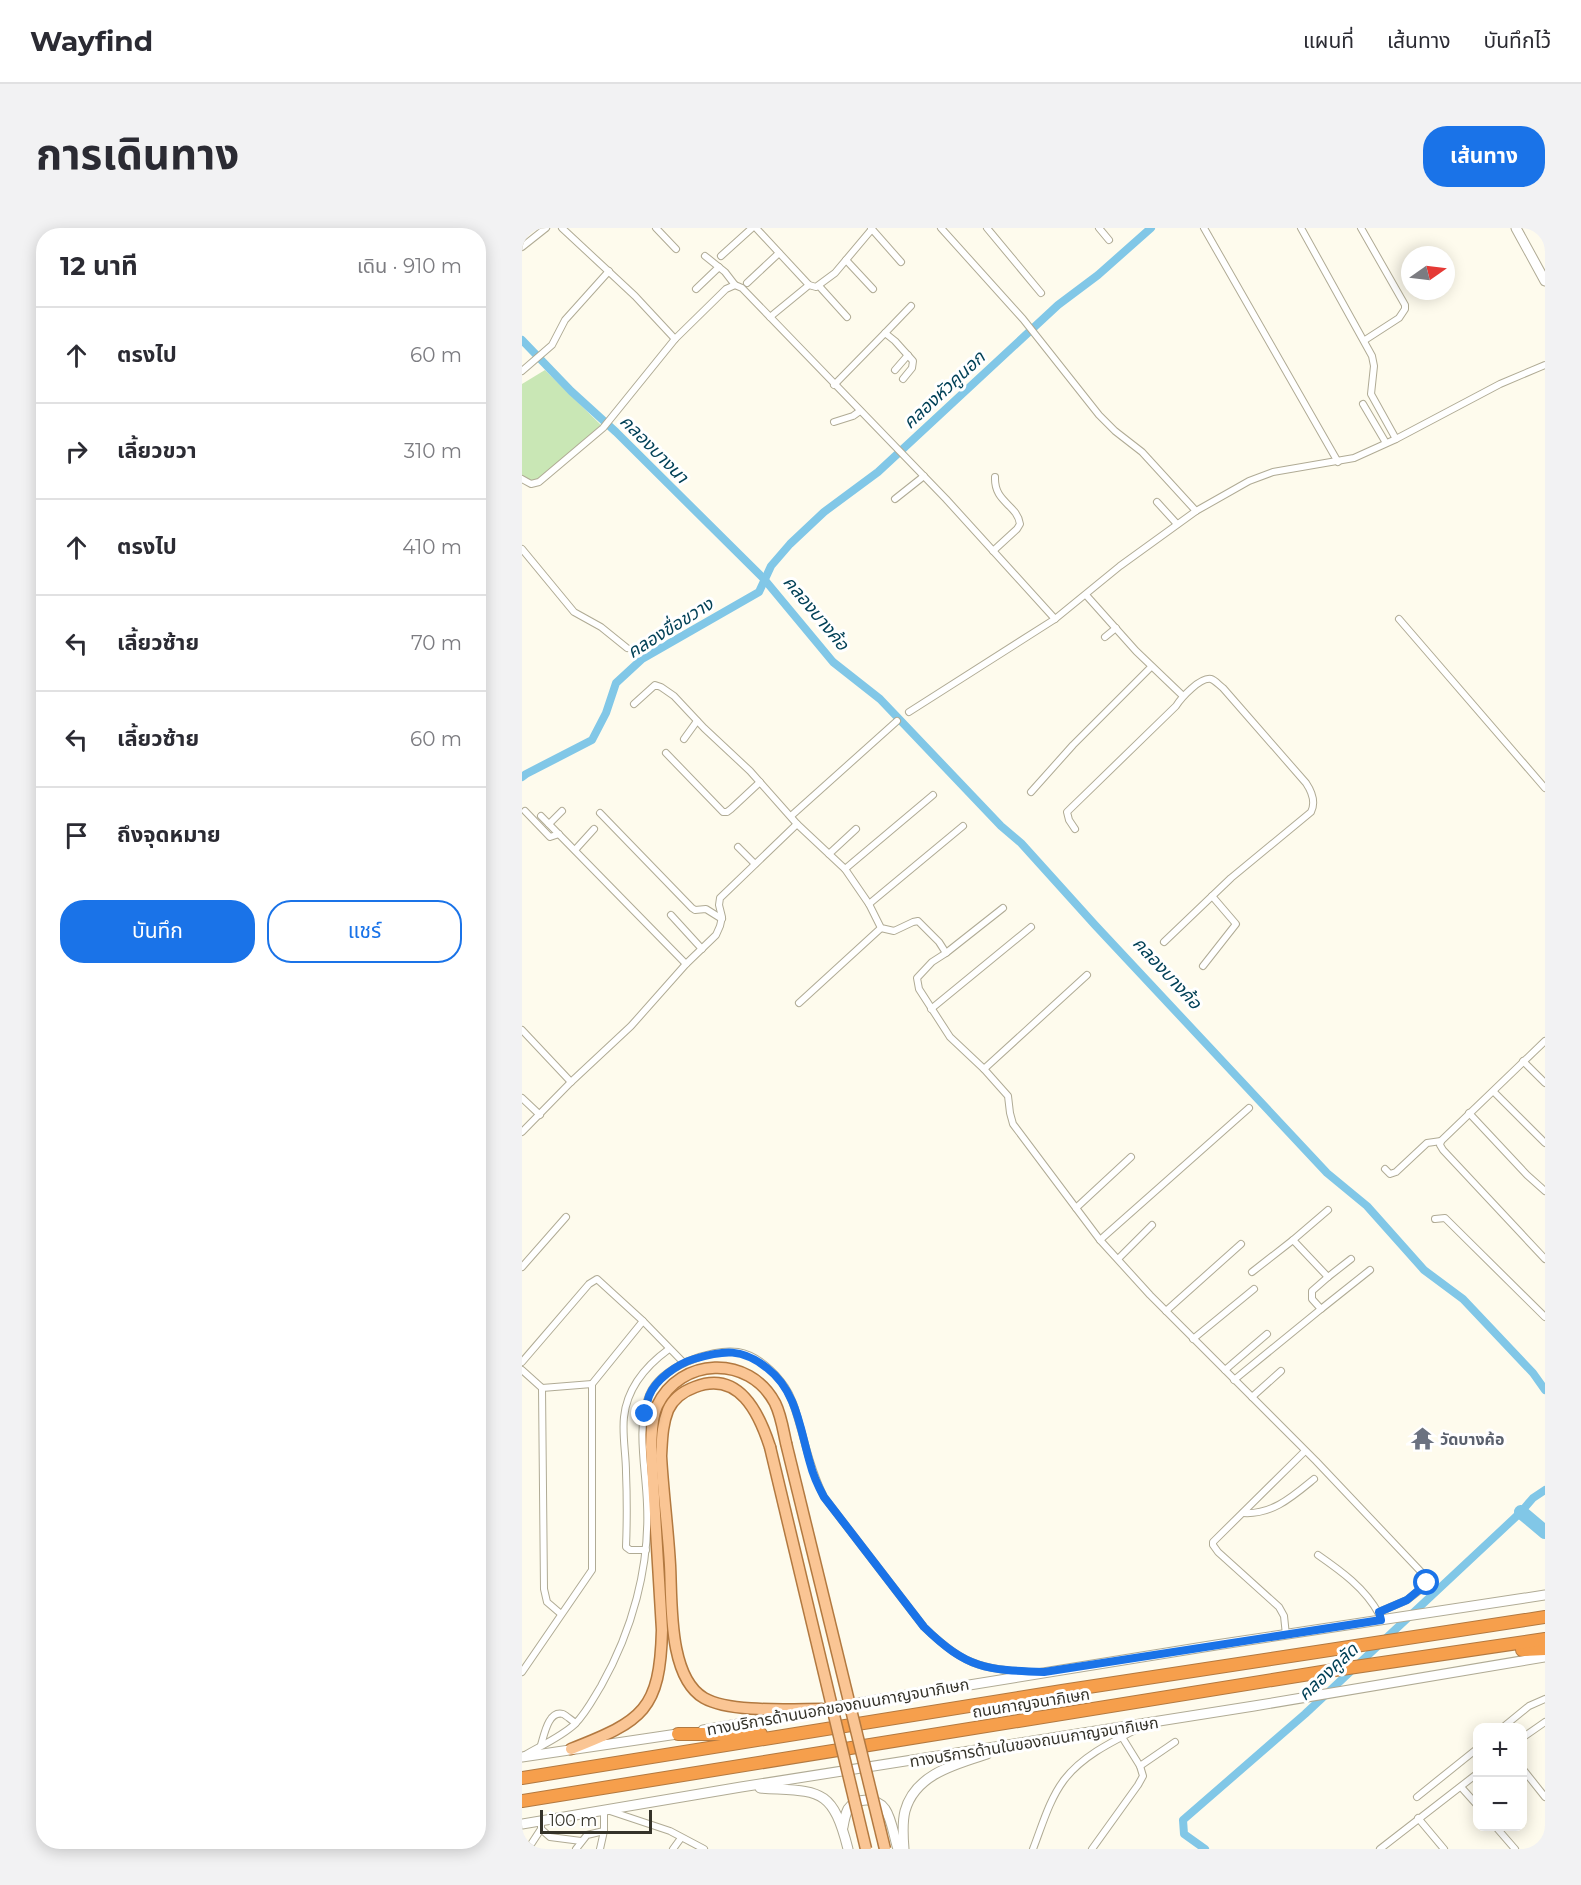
<!DOCTYPE html>
<html lang="th">
<meta charset="utf-8">
<style>
body{margin:0;font-family:Montserrat,"Noto Sans Thai",sans-serif;background:#f2f2f3;color:#2b2b33}
.controls{position:absolute;right:18px;bottom:18px;display:grid;overflow:hidden;border-radius:12px;box-shadow:0 3px 15px #0003}
.controls button{width:54px;height:54px;display:grid;place-items:center;padding:0;border:0;border-bottom:2px solid #e1e1e2;background:#fff;color:#2b2b33;font:30px sans-serif}
.compass{position:absolute;left:879px;top:18px;width:54px;height:54px;border-radius:50%;background:#fff;box-shadow:0 3px 15px #0003;rotate:76deg}
.scale{position:absolute;left:18px;bottom:15px;width:112px;box-sizing:border-box;padding-left:6px;border:3px solid #35332a;border-top:0;font-size:16px;line-height:21px;white-space:nowrap;color:#35332a;-webkit-text-stroke:4px #fff;paint-order:stroke}
.stop{position:absolute;width:18px;height:18px;margin:-14px;border:4px solid #1a73e8;border-radius:50%;background:#fff}
.stop.end{background:#1a73e8;border-color:#fff;box-shadow:0 2px 6px #0008}
.list{margin:0;padding:0;list-style:none}
h2{display:flex;justify-content:space-between;align-items:center;height:78px;margin:0;padding:0 24px;font-size:26px}
h2 small{font-size:20px;font-weight:400;color:#7c7c81}
.list li{display:grid;grid-template-columns:39px 1fr auto;gap:18px;align-items:center;box-sizing:border-box;height:96px;padding:0 24px;border-top:2px solid #e1e1e2}
.list b{display:block;font-size:22px;white-space:nowrap}
.list em{font-size:20px;font-style:normal;color:#7c7c81}
.actions{display:flex;gap:12px;padding:18px 24px}
.actions a{flex:1;padding:14px 0;border:2px solid #1a73e8;border-radius:24px;text-align:center;font-size:21px;color:#1a73e8}
.actions .main{background:#1a73e8;color:#fff}
.icon{flex:none;width:33px;height:33px;fill:none;stroke:currentColor;stroke-width:2;stroke-linecap:round;stroke-linejoin:round}
.map{position:relative;flex:none;width:1023px;height:1621px;overflow:hidden;border-radius:24px}
header{display:flex;align-items:center;gap:36px;box-sizing:border-box;height:84px;padding:0 30px;background:#fff;border-bottom:2px solid #e1e1e2}
header strong{font-size:28px}
nav{display:flex;gap:33px;margin-inline-start:auto;font-size:21px}
.intro{display:flex;align-items:center;justify-content:space-between;box-sizing:border-box;height:144px;padding:0 36px}
h1{margin:0;font-size:42px}
.button{padding:15px 27px;border-radius:24px;background:#1a73e8;color:#fff;font-size:21px;font-weight:700}
main{display:flex;gap:36px;padding:0 36px}
aside{flex:1;background:#fff;border-radius:24px;box-shadow:0 3px 15px #0003}
.map>svg:first-child{display:block}
.green{fill:#c9e7b5}
.lines{fill:none;stroke-linecap:round;stroke-linejoin:round}
.canal{stroke:#81c7e7;stroke-width:8}
.river{stroke:#81c7e7;stroke-width:14}
.street-casing{stroke:#b0ab95;stroke-width:8}
.secondary-casing{stroke:#b0ab95;stroke-width:11}
.primary-casing{stroke:#b27940;stroke-width:13}
.highway-casing{stroke:#b27940;stroke-width:14}
.street{stroke:#fff;stroke-width:6}
.secondary{stroke:#fff;stroke-width:9}
.primary{stroke:#fac594;stroke-width:10}
.highway{stroke:#f69f4c;stroke-width:12}
.primary-bridge-casing{stroke:#b27940;stroke-width:13;stroke-linecap:butt}
.primary-bridge{stroke:#fac594;stroke-width:10}
.route{stroke:#1a73e8;stroke-width:8}
.labels{text-anchor:middle;dominant-baseline:central;stroke-width:6;stroke-linejoin:round;paint-order:stroke}
.worship-label{font-size:16px;font-weight:bold;fill:#5b616d;stroke:#fff;text-anchor:start}
.street-label{font-size:16px;fill:#35332a;stroke:#fff}
.water-label{font-size:18px;font-style:italic;fill:#024157;stroke:#fff}
</style>
<header>
<strong>Wayfind</strong>
<nav><a>แผนที่</a><a>เส้นทาง</a><a>บันทึกไว้</a></nav>
</header>
<div class="intro"><h1>การเดินทาง</h1><a class="button">เส้นทาง</a></div>
<main>
<aside>
<h2>12 นาที<small>เดิน · 910 m</small></h2>
<ul class="list">
<li><svg class="icon" aria-label="ahead" viewBox="0 0 24 24"><path d="M12 20V5M6 11l6-6 6 6"/></svg><div><b>ตรงไป</b></div><em>60 m</em></li>
<li><svg class="icon" aria-label="right" viewBox="0 0 24 24"><path d="M7 20v-9h11M14 6l5 5-5 5"/></svg><div><b>เลี้ยวขวา</b></div><em>310 m</em></li>
<li><svg class="icon" aria-label="ahead" viewBox="0 0 24 24"><path d="M12 20V5M6 11l6-6 6 6"/></svg><div><b>ตรงไป</b></div><em>410 m</em></li>
<li><svg class="icon" aria-label="left" viewBox="0 0 24 24"><path d="M17 20v-9H6M10 6l-5 5 5 5"/></svg><div><b>เลี้ยวซ้าย</b></div><em>70 m</em></li>
<li><svg class="icon" aria-label="left" viewBox="0 0 24 24"><path d="M17 20v-9H6M10 6l-5 5 5 5"/></svg><div><b>เลี้ยวซ้าย</b></div><em>60 m</em></li>
<li><svg class="icon" aria-label="arrive" viewBox="0 0 24 24"><path d="M6 21V4h12l-3 4 3 4H6"/></svg><div><b>ถึงจุดหมาย</b></div></li>
</ul>
<div class="actions"><a class="main">บันทึก</a><a>แชร์</a></div>
</aside>
<div class="map">
<svg width="1023" height="1621" viewBox="0 0 1023 1621">
<rect width="100%" height="100%" fill="#fefbed"/>
<polygon class="green" points="23,142 82,200 9,259 0,255 0,156"/>
<g class="lines">
<g class="canal">
<polyline points="0,112 49,163 94,204 242,351 311,434 358,471 479,598 499,615 573,697 805,945 845,978 902,1042 941,1071 1011,1145 1023,1162"/>
<polyline points="0,549 4,546 70,512 84,485 94,455 120,431 237,364 249,338 268,316 302,284 356,244 536,77 576,47 629,0"/>
<polyline points="683,1621 662,1606 661,1592 783,1486 999,1284 1011,1270 1023,1262"/>
</g>
<polyline class="river" points="999,1284 1023,1304"/>
<defs>
<g id="street">
<polyline points="40,0 113,68 153,111"/>
<polyline points="134,0 154,21"/>
<polyline points="234,0 287,57 294,59 313,45 350,1"/>
<polyline points="349,0 379,34"/>
<polyline points="419,0 501,91 577,187 593,203 620,224 674,283"/>
<polyline points="465,0 519,65"/>
<polyline points="577,0 587,12"/>
<polyline points="682,0 816,234"/>
<polyline points="779,0 850,128 852,138 849,166 874,211"/>
<polyline points="839,0 883,77 883,81 877,90 843,112"/>
<polyline points="0,19 24,0"/>
<polyline points="183,28 203,44 213,57 220,60 424,271 533,391"/>
<polyline points="199,28 230,0"/>
<polyline points="324,32 351,61"/>
<polyline points="225,55 257,25"/>
<polyline points="297,58 325,89"/>
<polyline points="174,61 197,39"/>
<polyline points="248,89 287,57"/>
<polyline points="363,105 389,78"/>
<polyline points="373,142 386,127"/>
<polyline points="0,143 30,117 43,92 87,43"/>
<polyline points="312,157 363,105 373,113 391,133 390,140 381,151"/>
<polyline points="841,176 864,215"/>
<polyline points="312,194 331,188 338,183"/>
<polyline points="0,251 9,256 17,254 81,200 153,111 204,61 213,57"/>
<polyline points="373,271 402,248"/>
<polyline points="635,274 655,296"/>
<polyline points="0,321 52,384 79,399 105,420"/>
<path d="M471,323L495,301L498,296C495,276 472,275 473,249"/>
<polyline points="564,367 614,423 661,468"/>
<polyline points="877,391 1023,560"/>
<polyline points="583,409 594,400"/>
<polyline points="112,476 133,457 139,459 152,468 182,500 228,543 275,596 323,641 347,676 359,700 372,703 391,694 396,693 417,714 424,725 410,734 395,750 397,761 428,809 462,841 486,868 488,885 491,896 578,1012 628,1067 794,1233 903,1348 905,1355 903,1358 885,1372 857,1384"/>
<polyline points="387,484 533,391 598,338 674,283 727,253 751,244 832,230 874,211 978,156 1023,137"/>
<polyline points="162,511 175,493"/>
<polyline points="144,525 201,584 205,584 209,581 238,554"/>
<polyline points="509,564 551,517 629,439"/>
<polyline points="3,583 28,609 37,606"/>
<polyline points="78,585 170,680 173,682 184,681 200,691"/>
<polyline points="19,588 164,736"/>
<polyline points="269,588 375,493"/>
<polyline points="27,596 40,583"/>
<path d="M553,601L547,592L545,584L654,478C659,470 678,449 689,451C693,452 698,458 701,460L784,555C790,564 794,574 789,584L709,650L642,714"/>
<polyline points="216,619 233,636"/>
<polyline points="53,622 72,601"/>
<polyline points="307,626 334,601"/>
<polyline points="323,641 411,567"/>
<polyline points="347,676 441,598"/>
<polyline points="149,687 180,721"/>
<polyline points="424,725 481,680"/>
<polyline points="681,738 714,696 690,668"/>
<polyline points="277,775 359,700"/>
<polyline points="409,781 509,699"/>
<polyline points="0,802 49,854"/>
<polyline points="1001,833 1023,855"/>
<polyline points="462,841 565,747"/>
<polyline points="972,864 1023,915"/>
<polyline points="0,870 18,887"/>
<polyline points="947,885 1005,947 1023,963"/>
<polyline points="0,904 49,854 109,798 164,736 194,707 198,698 200,689 197,677 198,670 275,596"/>
<polyline points="919,913 918,917 921,922 1023,1031"/>
<polyline points="863,941 868,946 874,944 905,915 919,913 1023,813"/>
<polyline points="554,980 609,929"/>
<polyline points="913,991 923,990 1023,1089"/>
<polyline points="578,1012 727,880"/>
<polyline points="771,1012 806,982"/>
<polyline points="596,1031 630,997"/>
<polyline points="0,1039 44,989"/>
<polyline points="730,1044 771,1012 806,1049"/>
<polyline points="799,1081 848,1042"/>
<polyline points="644,1083 719,1016"/>
<polyline points="671,1111 732,1061"/>
<polyline points="0,1134 67,1056 75,1051 121,1093 161,1134"/>
<polyline points="0,1142 20,1160 70,1156"/>
<polyline points="703,1142 745,1106"/>
<polyline points="712,1152 799,1081 790,1071 790,1063 806,1049 829,1031"/>
<polyline points="20,1160 22,1361 25,1374 39,1386"/>
<polyline points="730,1169 759,1143"/>
<path d="M721,1285C750,1287 770,1269 792,1251"/>
<path d="M124,1322H108L104,1319C105,1294 105,1269 104,1244C104,1226 100,1207 102,1189C105,1160 125,1137 147,1121"/>
<path d="M796,1327C819,1343 843,1360 857,1386"/>
<polyline points="764,1407 762,1388 757,1379 696,1324 691,1317 691,1314 783,1223"/>
<polyline points="0,1444 70,1342 70,1156 121,1093"/>
<polyline points="980,1500 1007,1478 1023,1471"/>
<polyline points="1000,1510 1023,1494"/>
<path d="M19,1517C22,1508 26,1482 41,1486C45,1488 50,1493 54,1495"/>
<path d="M3,1527C20,1517 39,1509 53,1496C64,1485 71,1471 79,1458C110,1403 128,1339 125,1276C124,1242 114,1199 127,1167C139,1139 188,1120 216,1124C235,1127 253,1144 263,1159C272,1172 275,1189 280,1205C286,1228 292,1249 302,1269L402,1399C440,1436 457,1441 509,1444"/>
<polyline points="618,1538 653,1514"/>
<polyline points="1000,1540 1023,1569"/>
<polyline points="939,1559 956,1578"/>
<polyline points="895,1569 956,1520"/>
<polyline points="88,1583 148,1603 182,1621"/>
<polyline points="896,1590 922,1621"/>
<polyline points="19,1593 19,1601 28,1609 59,1613"/>
<polyline points="973,1598 993,1621"/>
<polyline points="6,1621 19,1601"/>
<polyline points="54,1621 65,1607 82,1603"/>
<polyline points="78,1621 82,1603 82,1582"/>
<polyline points="151,1621 159,1610"/>
<path d="M511,1621C520,1598 527,1572 542,1552C562,1526 594,1512 623,1497"/>
<polyline points="570,1621 616,1557 621,1548 618,1538 600,1509"/>
<polyline points="858,1621 956,1545"/>
</g>
<g id="secondary">
<polyline points="994,0 1023,53"/>
<polyline points="305,1480 694,1417 1023,1367"/>
<polyline points="181,1502 280,1485"/>
<polyline points="0,1529 162,1505"/>
<path d="M238,1560C296,1564 310,1557 326,1621"/>
<polyline points="0,1596 219,1559 732,1478 1023,1429"/>
<path d="M321,1599C322,1593 323,1587 326,1581C335,1569 354,1569 363,1581C370,1591 372,1609 376,1621"/>
<path d="M382,1621C381,1609 380,1595 383,1583C393,1546 434,1536 465,1526"/>
</g>
<g id="primary">
<path d="M248,1219C237,1185 217,1142 173,1159C162,1163 151,1171 146,1182C140,1197 140,1212 139,1228C141,1264 146,1301 148,1337C150,1374 146,1449 182,1470C208,1485 270,1481 300,1481"/>
<path d="M49,1521C121,1493 138,1482 140,1402L129,1219C130,1205 129,1191 135,1178C158,1129 227,1126 253,1175C259,1187 261,1201 264,1215"/>
</g>
<g id="highway">
<polyline points="1000,1422 1023,1421"/>
<polyline points="156,1506 239,1506"/>
<polyline points="0,1550 540,1463 1023,1389"/>
<polyline points="0,1573 806,1443 1023,1411"/>
</g>
</defs>
<use href="#street" class="street-casing"/>
<use href="#secondary" class="secondary-casing"/>
<use href="#primary" class="primary-casing"/>
<use href="#highway" class="highway-casing"/>
<use href="#street" class="street"/>
<use href="#secondary" class="secondary"/>
<use href="#primary" class="primary"/>
<use href="#highway" class="highway"/>
<defs>
<g id="primary-bridge">
<polyline points="264,1215 363,1621"/>
<polyline points="248,1219 344,1621"/>
</g>
</defs>
<use href="#primary-bridge" class="primary-bridge-casing"/>
<use href="#primary-bridge" class="primary-bridge"/>
</g>
<g class="lines">
<path class="route" d="M123,1186C124,1181 125,1174 127,1168C133,1152 155,1136 172,1131C202,1122 220,1120 245,1140C275,1163 278,1201 288,1235C291,1247 296,1258 302,1269L402,1399C445,1441 464,1442 522,1444L859,1392L857,1384L885,1372L905,1355"/>
</g>
<defs>
<symbol id="temple-bare" viewBox="-9 -9 18 18"><path d="M0-6L5-2H3V0L6.5 2.5H4V6H1.5V3h-3V6H-4V2.5H-6.5L-3 0V-2H-5Z" fill="#6b7280" stroke="#fff" stroke-width="2.5" paint-order="stroke"/></symbol>
</defs>
<g fill-rule="evenodd">
<use href="#temple-bare" x="884" y="1194" width="33" height="33"/>
</g>
<g class="labels">
<g class="worship-label">
<text x="918" y="1211">วัดบางค้อ</text>
</g>
<g class="street-label">
<text transform="translate(509 1475) rotate(-9)">ถนนกาญจนาภิเษก</text>
<text transform="translate(316 1479) rotate(-10)">ทางบริการด้านนอกของถนนกาญจนาภิเษก</text>
<text transform="translate(512 1514) rotate(-9)">ทางบริการด้านในของถนนกาญจนาภิเษก</text>
</g>
<g class="water-label">
<text transform="translate(422 162) rotate(-43)">คลองหัวคูนอก</text>
<text transform="translate(132 221) rotate(45)">คลองบางนา</text>
<text transform="translate(294 385) rotate(50)">คลองบางค้อ</text>
<text transform="translate(148 400) rotate(-32)">คลองขื่อขวาง</text>
<text transform="translate(645 745) rotate(47)">คลองบางค้อ</text>
<text transform="translate(806 1444) rotate(-43)">คลองคูลัด</text>
</g>
</g>
</svg>
<div class="controls">
<button>+</button>
<button>−</button>
</div>
<svg class="compass" viewBox="-18 -18 36 36"><path d="M0-13l5 13h-10z" fill="#e53935"/><path d="M0 13l5-13h-10z" fill="#7c7c81"/></svg>
<div class="scale">100 m</div>
<div class="stop" style="left:905px;top:1355px"></div>
<div class="stop end" style="left:123px;top:1186px"></div>
</div>
</main>
